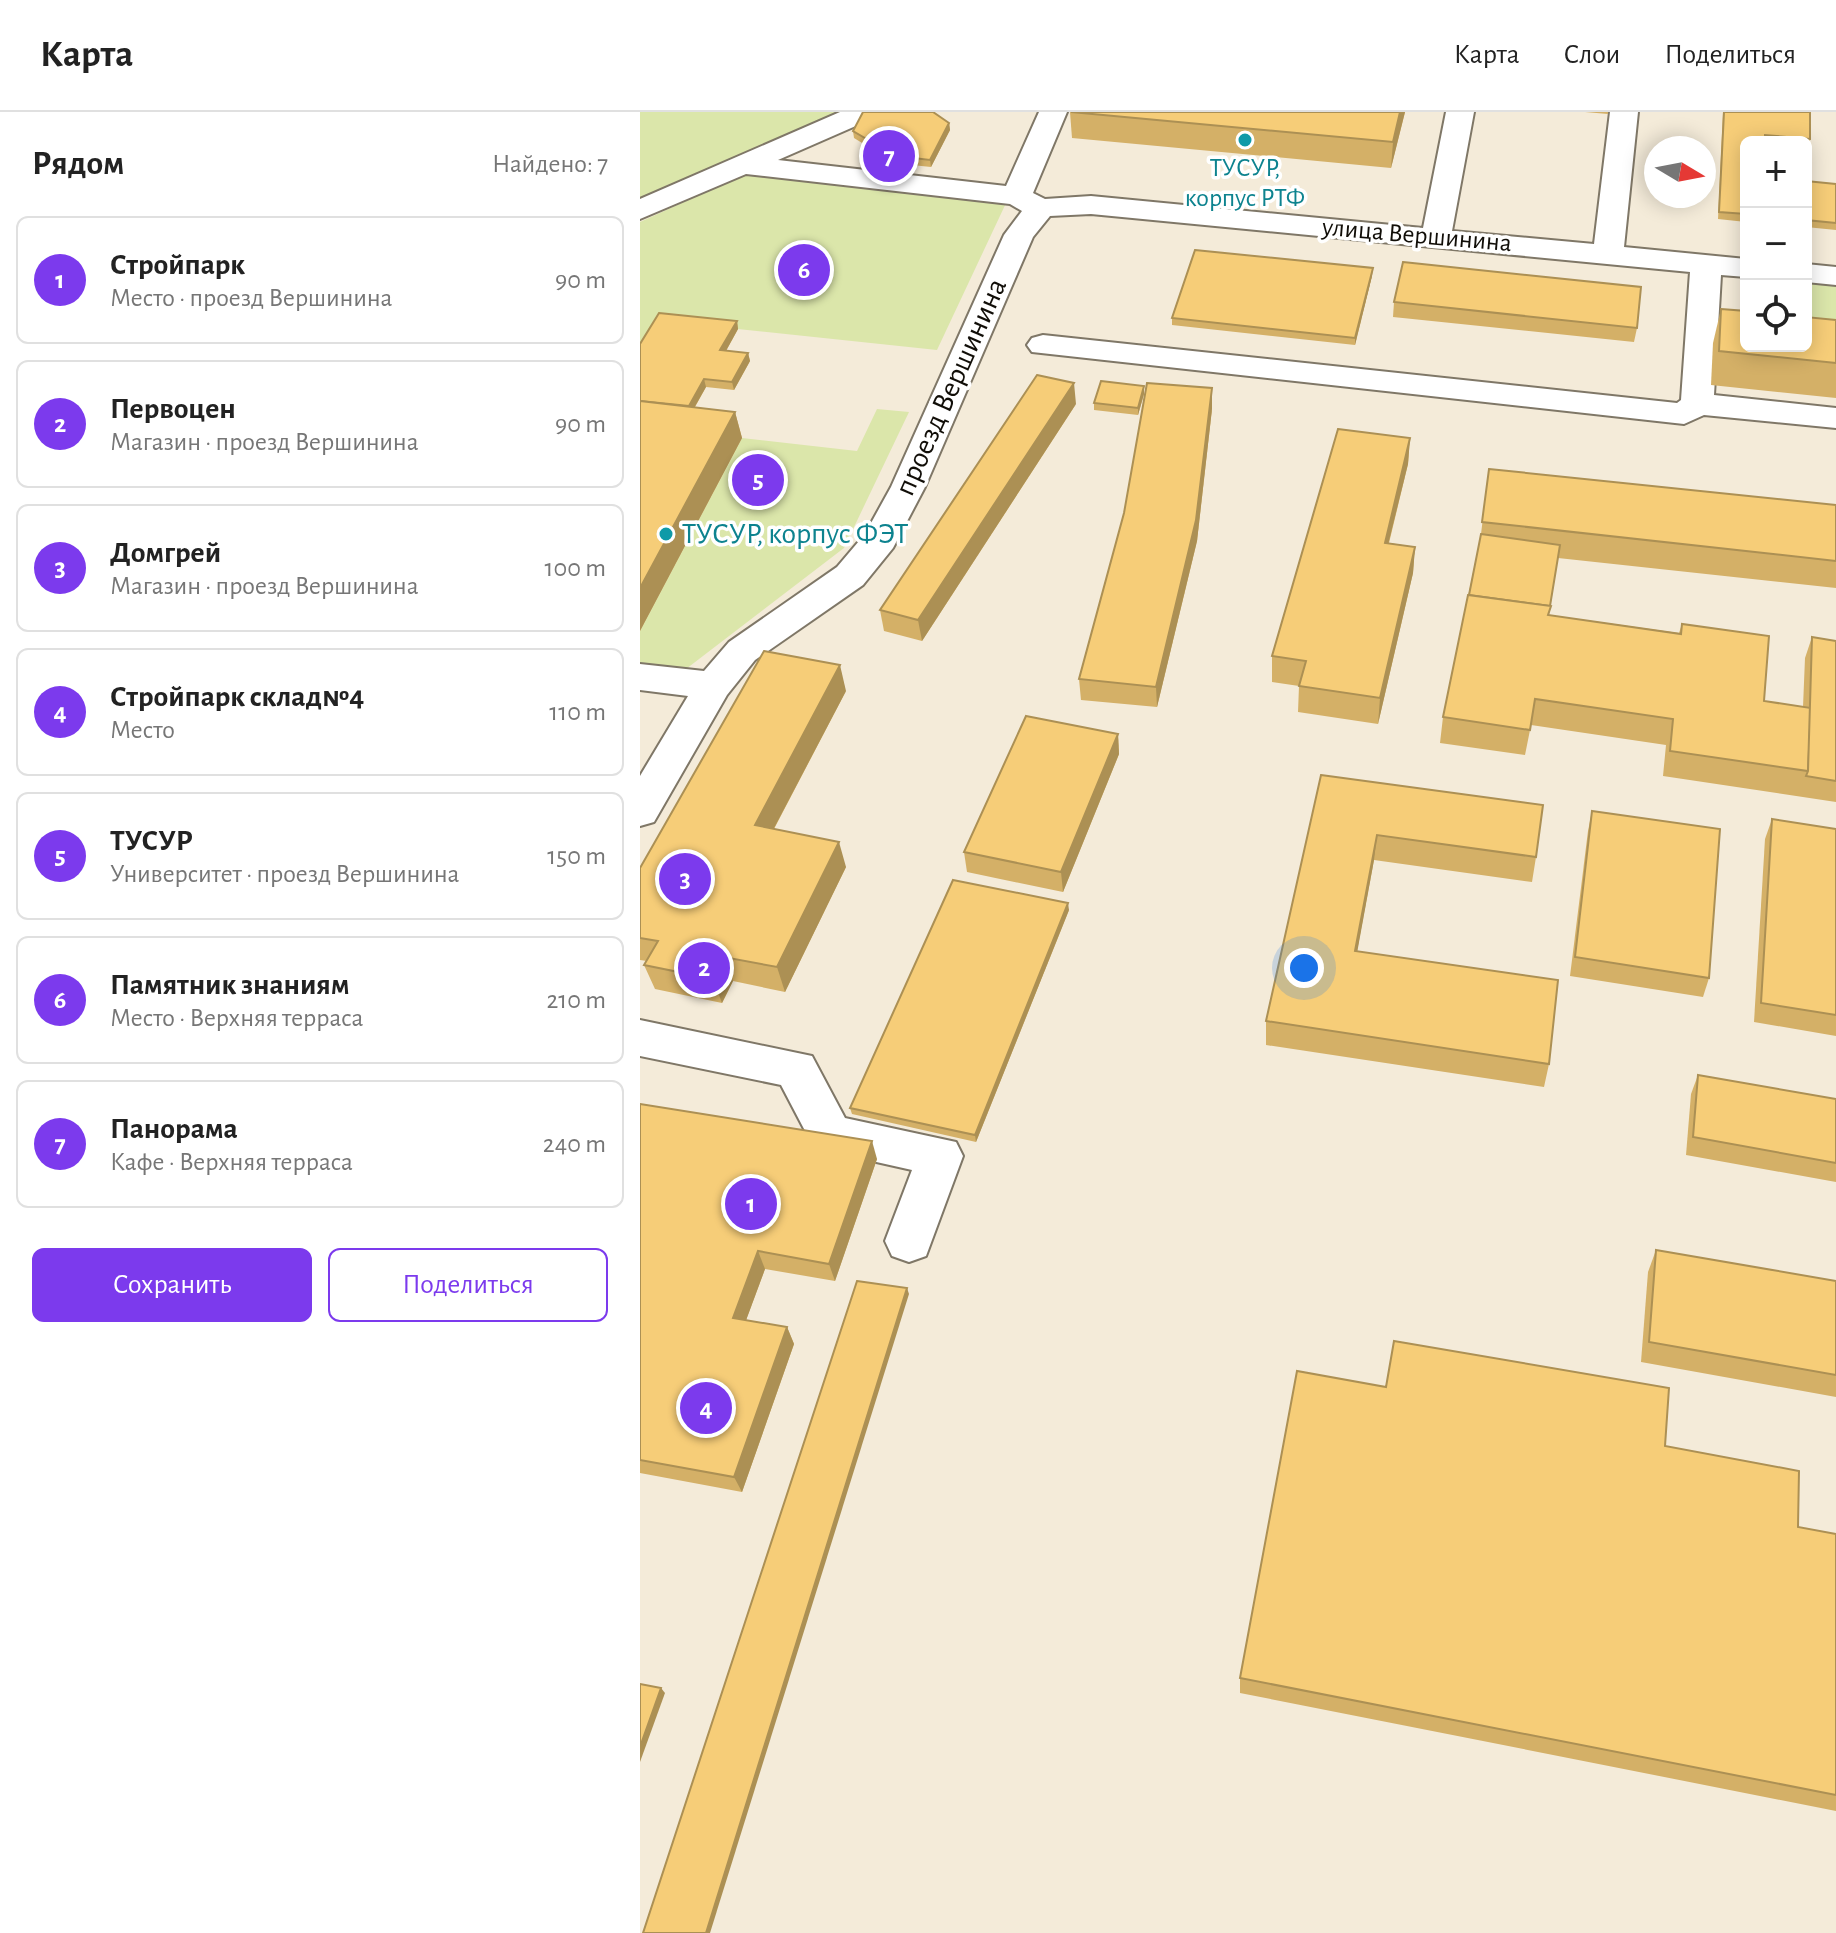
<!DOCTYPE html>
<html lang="ru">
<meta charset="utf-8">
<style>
body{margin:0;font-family:"Alegreya Sans",sans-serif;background:#f6f6f6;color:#222}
.controls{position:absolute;right:24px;top:24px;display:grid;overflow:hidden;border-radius:12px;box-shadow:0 4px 20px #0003}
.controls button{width:72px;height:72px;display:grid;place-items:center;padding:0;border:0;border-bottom:2px solid #e0e0e0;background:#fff;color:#222;font:40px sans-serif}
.compass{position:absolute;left:1004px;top:24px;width:72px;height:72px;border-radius:50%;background:#fff;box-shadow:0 4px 20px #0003;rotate:100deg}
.you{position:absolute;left:664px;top:856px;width:28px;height:28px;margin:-20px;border:6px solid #fff;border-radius:50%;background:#1a73e8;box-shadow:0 0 0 12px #1a73e833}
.badge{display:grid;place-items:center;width:52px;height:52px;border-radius:50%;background:#7c3aed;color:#fff;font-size:26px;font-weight:700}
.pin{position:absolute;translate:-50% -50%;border:4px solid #fff;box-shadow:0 2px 8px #0006}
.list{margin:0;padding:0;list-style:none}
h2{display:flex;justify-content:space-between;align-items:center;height:104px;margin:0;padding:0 32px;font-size:34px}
h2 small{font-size:26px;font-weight:400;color:#767676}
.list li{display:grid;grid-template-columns:52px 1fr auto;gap:24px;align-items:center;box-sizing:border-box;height:128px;margin:0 16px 16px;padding:0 16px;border:2px solid #e0e0e0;border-radius:12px}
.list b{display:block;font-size:30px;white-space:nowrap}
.list p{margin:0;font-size:26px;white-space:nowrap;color:#767676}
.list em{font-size:26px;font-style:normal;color:#767676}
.actions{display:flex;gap:16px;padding:24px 32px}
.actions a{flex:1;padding:18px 0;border:2px solid #7c3aed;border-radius:12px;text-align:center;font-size:28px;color:#7c3aed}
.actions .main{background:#7c3aed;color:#fff}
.icon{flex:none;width:44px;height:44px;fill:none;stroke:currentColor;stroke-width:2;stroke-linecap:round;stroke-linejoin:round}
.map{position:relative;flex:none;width:1196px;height:1821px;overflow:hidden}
header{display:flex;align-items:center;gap:48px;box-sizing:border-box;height:112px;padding:0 40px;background:#fff;border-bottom:2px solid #e0e0e0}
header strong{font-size:38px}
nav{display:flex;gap:44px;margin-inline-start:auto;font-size:28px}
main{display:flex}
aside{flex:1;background:#fff}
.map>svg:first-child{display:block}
.green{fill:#dbe6aa}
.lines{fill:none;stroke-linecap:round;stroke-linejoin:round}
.minor-casing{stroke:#7f7767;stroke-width:4}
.minor{fill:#fff;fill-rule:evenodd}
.wall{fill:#d4b067}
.shaded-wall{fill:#ac9054}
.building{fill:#f6cd78;stroke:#ac9054;stroke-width:2}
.culture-dot{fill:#0f9aa8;stroke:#fff;stroke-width:3}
.labels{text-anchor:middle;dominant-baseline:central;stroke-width:7;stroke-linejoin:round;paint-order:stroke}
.far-culture-label{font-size:26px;fill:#0d838f;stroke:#fff}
.far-street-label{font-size:26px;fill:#110e08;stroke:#fff}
.street-label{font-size:30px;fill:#110e08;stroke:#fff}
.culture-label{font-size:30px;fill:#0d838f;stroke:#fff;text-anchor:start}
</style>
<header>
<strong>Карта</strong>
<nav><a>Карта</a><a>Слои</a><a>Поделиться</a></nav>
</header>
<main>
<aside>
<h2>Рядом<small>Найдено: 7</small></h2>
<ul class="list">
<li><span class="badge">1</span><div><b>Стройпарк</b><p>Место · проезд Вершинина</p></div><em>90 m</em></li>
<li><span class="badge">2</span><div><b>Первоцен</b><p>Магазин · проезд Вершинина</p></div><em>90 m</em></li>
<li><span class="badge">3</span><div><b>Домгрей</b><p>Магазин · проезд Вершинина</p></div><em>100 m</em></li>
<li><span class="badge">4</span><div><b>Стройпарк склад№4</b><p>Место</p></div><em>110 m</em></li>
<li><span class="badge">5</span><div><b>ТУСУР</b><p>Университет · проезд Вершинина</p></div><em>150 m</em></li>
<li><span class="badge">6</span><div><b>Памятник знаниям</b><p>Место · Верхняя терраса</p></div><em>210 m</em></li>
<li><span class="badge">7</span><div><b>Панорама</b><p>Кафе · Верхняя терраса</p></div><em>240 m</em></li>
</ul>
<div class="actions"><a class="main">Сохранить</a><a>Поделиться</a></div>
</aside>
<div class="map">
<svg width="1196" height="1821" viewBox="0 0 1196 1821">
<rect width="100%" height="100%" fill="#f4ebd9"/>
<g class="green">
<polygon points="0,0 207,0 0,89"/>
<polygon points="103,63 367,89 297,238 21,209 0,243 0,110"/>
<polygon points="1166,167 1196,170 1196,243 1166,234"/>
<polygon points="237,297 269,300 204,436 46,557 0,552 0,519 102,326 217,339"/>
</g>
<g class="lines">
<defs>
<g id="minor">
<polygon points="200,0 238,0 234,6 138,48 366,74 399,0 427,0 393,81 405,87 451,84 783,116 806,0 834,0 812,119 954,132 970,0 998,0 984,135 1106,147 1106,165 1081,163 1074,283 1196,296 1196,316 1064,303 1044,312 392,240 387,233 392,226 403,223 1037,291 1041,288 1050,160 451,102 410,104 393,125 285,375 253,436 223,473 115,548 87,583 14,710 0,714 0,664 48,584 0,578 0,552 64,559 89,530 197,455 225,422 251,375 364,123 382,99 370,92 106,62 0,107 0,87"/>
<polygon points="1166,152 1196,155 1196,173 1166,170"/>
<polygon points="0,908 172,944 205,1006 316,1030 323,1044 286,1144 269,1150 252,1144 245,1129 272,1058 174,1036 141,973 0,944"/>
</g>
</defs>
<use href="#minor" class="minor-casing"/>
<use href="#minor" class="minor"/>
</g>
<g class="wall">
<polygon points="430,0 765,0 751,56 432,26"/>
<polygon points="945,0 968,0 968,2"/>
<polygon points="1083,0 1170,0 1170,27 1168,35 1166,34 1166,30 1106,30 1106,110 1078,107"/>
<polygon points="309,11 310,18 291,55 224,48 223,40 227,34 214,26 213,19"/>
<polygon points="1166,69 1196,72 1196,118 1166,115"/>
<polygon points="732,164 715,233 532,213 532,206"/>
<polygon points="754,190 997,216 994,230 753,205"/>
<polygon points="1081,197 1196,208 1196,286 1071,273 1073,231"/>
<polygon points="97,209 98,217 86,239 108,241 110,249 94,278 66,275 55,295 95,300 102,326 0,519 0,232"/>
<polygon points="504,282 498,303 454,298 454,291"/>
<polygon points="436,292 282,529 244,519 240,498"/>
<polygon points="572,297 557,429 517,595 441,588 439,567"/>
<polygon points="770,326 768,352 749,431 775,435 773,461 738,612 658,600 659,574 632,570 632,544"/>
<polygon points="849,357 1196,393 1196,476 918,446 909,503 1039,521 1042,512 1124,589 1163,595 1165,546 1172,525 1196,529 1196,690 1023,664 1026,633 891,613 885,643 800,631 803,605 841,422"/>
<polygon points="206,579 134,717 206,755 145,880 93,869 82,891 15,877 4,853 7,849 0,848 0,756"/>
<polygon points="478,622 479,642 423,780 327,760 324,740"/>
<polygon points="681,663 896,745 892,770 734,748 717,839 909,952 904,975 626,933 626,909"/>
<polygon points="952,699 1069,866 1063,885 930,864 948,719"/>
<polygon points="1132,707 1196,717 1196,924 1114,910 1125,727"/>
<polygon points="429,798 336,1030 212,1002 210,996"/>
<polygon points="1058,963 1196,987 1196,1070 1046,1043 1051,982"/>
<polygon points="0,992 237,1047 195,1169 125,1157 106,1208 147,1215 154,1232 102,1380 0,1361"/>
<polygon points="1016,1138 1196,1169 1196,1285 1001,1250 1008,1160"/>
<polygon points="1025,1334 1158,1415 1196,1422 1196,1699 600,1581 600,1566"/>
</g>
<g class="shaded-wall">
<polygon points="760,0 765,0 751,56 753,30"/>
<polygon points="309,11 310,18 291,55 290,48"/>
<polygon points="733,156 732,164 715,233 715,226"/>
<polygon points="97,209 98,217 82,246 80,238"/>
<polygon points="108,241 110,249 94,278 92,270"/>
<polygon points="64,267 66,275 41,319 39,312"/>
<polygon points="434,271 436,292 282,529 278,508"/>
<polygon points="504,274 504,282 498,303 498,296"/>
<polygon points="572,276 572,297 557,429 517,595 516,575"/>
<polygon points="95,300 102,326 0,519 0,476"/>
<polygon points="770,326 768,352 742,457 745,431"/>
<polygon points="775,435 773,461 738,612 740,586"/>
<polygon points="200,553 206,579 122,739 115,713"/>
<polygon points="478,622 479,642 423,780 421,760"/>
<polygon points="737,723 734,748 713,863 715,839"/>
<polygon points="199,730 206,755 145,880 137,855"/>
<polygon points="428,791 429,798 336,1030 335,1023"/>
<polygon points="84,845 93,869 82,891 73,867"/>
<polygon points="232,1029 237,1047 195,1169 189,1152"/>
<polygon points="118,1139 125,1157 101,1222 93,1206"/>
<polygon points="267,1176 269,1182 70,1821 66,1821"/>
<polygon points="147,1215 154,1232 102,1380 94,1365"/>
<polygon points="21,1576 25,1581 0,1650 0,1635"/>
</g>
<g class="building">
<polygon points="223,0 293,0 309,11 290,48 223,40 230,29 213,19"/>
<polygon points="431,0 760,0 753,30"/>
<polygon points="1084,0 1170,0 1170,27 1125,23 1125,30 1106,30 1106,102 1079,100"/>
<polygon points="1166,69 1196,72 1196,111 1166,108"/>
<polygon points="555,138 733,156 715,226 532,206"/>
<polygon points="763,150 1001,175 997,216 754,190"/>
<polygon points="1081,197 1106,199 1106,234 1166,234 1166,205 1196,208 1196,251 1079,239"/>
<polygon points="19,201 97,209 80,238 108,241 92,270 64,267 49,294 0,289 0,232"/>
<polygon points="397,263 434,271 278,508 240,498"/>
<polygon points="461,269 504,274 498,296 454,291"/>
<polygon points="507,271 572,276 556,408 516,575 439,567 484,401"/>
<polygon points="0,289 95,300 0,476"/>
<polygon points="698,317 770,326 745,431 775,435 740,586 659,574 666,549 632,544"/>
<polygon points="849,357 1196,393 1196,449 842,410"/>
<polygon points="841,422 920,433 910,494 829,483"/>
<polygon points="828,483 911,494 908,503 1041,522 1042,512 1129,524 1124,589 1171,596 1168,659 1030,639 1033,607 895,587 890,618 803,605"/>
<polygon points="1172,525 1196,529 1196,669 1166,664 1168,659"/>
<polygon points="124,539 200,553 115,713 199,730 137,855 84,845 73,867 4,853 18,829 0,826 0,756"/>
<polygon points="386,604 478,622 421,760 324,740"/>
<polygon points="681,663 903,693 896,745 737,723 715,839 918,868 909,952 626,909"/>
<polygon points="952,699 1080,717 1069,866 935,845"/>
<polygon points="1132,707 1196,717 1196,903 1121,891"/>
<polygon points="313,768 428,791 335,1023 210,996"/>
<polygon points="1058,963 1196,987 1196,1051 1053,1025"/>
<polygon points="0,992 232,1029 189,1152 118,1139 93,1206 147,1215 94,1365 0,1348"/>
<polygon points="1016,1138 1196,1169 1196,1263 1009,1230"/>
<polygon points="217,1169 267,1176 66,1821 3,1821"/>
<polygon points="754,1229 1029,1276 1025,1334 1159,1359 1158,1415 1196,1422 1196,1683 600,1566 657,1259 746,1275"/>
<polygon points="0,1572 21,1576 0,1635"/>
</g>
<g class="culture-dot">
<circle cx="605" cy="28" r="8"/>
<circle cx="26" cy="422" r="8"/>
</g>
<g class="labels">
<g class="far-culture-label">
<text x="605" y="56">ТУСУР,<tspan x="605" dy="30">корпус РТФ</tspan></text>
</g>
<g class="far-street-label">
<text transform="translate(777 123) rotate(5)">улица Вершинина</text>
</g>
<g class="street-label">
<text transform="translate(311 275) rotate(-66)">проезд Вершинина</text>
</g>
<g class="culture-label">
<text x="42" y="422">ТУСУР, корпус ФЭТ</text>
</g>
</g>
</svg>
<div class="controls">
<button>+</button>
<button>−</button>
<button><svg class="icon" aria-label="locate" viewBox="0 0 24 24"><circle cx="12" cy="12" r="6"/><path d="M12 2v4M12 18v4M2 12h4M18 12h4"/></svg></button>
</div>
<svg class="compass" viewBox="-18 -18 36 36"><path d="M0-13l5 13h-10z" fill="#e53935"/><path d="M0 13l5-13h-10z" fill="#767676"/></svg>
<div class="you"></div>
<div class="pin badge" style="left:111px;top:1092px">1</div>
<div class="pin badge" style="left:64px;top:856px">2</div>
<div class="pin badge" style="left:45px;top:767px">3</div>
<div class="pin badge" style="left:66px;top:1296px">4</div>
<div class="pin badge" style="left:118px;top:368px">5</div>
<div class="pin badge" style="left:164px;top:158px">6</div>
<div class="pin badge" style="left:249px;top:44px">7</div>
</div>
</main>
